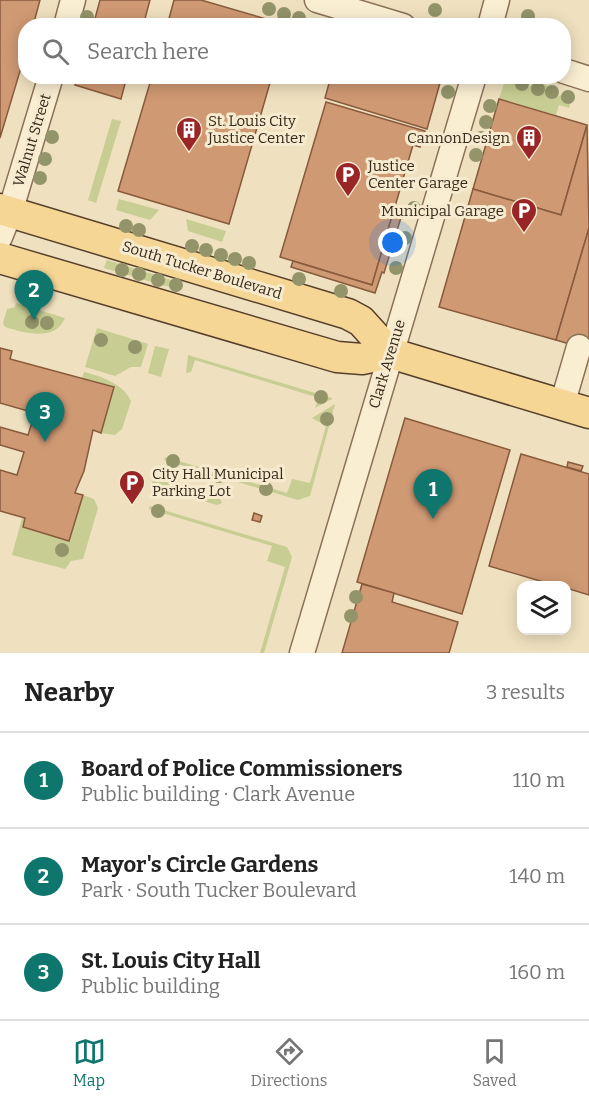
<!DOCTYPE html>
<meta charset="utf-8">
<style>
body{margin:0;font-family:Bitter,serif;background:#f6f6f6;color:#222}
.controls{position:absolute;right:18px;bottom:18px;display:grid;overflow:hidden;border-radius:12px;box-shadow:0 3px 15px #0003}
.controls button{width:54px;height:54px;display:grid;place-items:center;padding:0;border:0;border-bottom:2px solid #e0e0e0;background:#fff;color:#222;font:30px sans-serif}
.you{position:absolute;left:393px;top:243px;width:21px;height:21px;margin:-15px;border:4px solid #fff;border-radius:50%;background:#1a73e8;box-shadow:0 0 0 9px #1a73e833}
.badge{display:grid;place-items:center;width:39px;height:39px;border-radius:50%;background:#0f766e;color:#fff;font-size:20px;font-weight:700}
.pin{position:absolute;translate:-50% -50px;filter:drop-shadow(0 2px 3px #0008)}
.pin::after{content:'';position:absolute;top:32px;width:21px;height:18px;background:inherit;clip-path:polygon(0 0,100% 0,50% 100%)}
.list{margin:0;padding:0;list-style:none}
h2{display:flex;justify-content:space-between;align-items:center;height:78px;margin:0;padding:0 24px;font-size:26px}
h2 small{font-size:20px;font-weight:400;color:#767676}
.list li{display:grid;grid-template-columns:39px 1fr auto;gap:18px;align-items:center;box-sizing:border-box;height:96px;padding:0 24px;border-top:2px solid #e0e0e0}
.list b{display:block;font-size:22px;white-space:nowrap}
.list p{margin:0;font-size:20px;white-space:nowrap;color:#767676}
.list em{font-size:20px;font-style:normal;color:#767676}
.icon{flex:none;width:33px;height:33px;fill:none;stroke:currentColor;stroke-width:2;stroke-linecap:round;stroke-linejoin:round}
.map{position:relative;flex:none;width:589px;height:653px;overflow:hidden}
.search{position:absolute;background:#fff;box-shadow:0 3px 15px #0003;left:18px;right:18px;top:18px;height:66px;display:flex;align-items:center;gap:15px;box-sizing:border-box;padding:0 21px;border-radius:24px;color:#767676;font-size:22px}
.sheet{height:366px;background:#fff}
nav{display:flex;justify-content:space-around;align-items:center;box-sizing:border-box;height:84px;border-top:2px solid #e0e0e0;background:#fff;font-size:16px;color:#767676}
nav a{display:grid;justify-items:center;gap:3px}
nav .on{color:#0f766e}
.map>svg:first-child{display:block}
.green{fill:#c7cd93}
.building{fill:#cf9973;stroke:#885a3c;stroke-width:1.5}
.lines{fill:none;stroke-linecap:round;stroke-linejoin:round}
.minor-casing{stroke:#887157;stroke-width:27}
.major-casing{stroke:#563f2b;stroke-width:33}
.minor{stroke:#faeed2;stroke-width:24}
.major{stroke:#f5d695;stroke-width:30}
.tree{fill:#939469}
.labels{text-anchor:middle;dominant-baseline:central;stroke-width:6;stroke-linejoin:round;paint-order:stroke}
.poi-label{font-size:15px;fill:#37291c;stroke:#f6ebcf;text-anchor:start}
.street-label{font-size:15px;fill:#37291c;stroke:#f6ebcf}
</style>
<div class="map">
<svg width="589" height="653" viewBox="0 0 589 653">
<rect width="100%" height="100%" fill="#efe1bf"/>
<g class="green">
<polygon points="506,77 525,80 528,88 534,82 555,88 558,97 565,92 573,94 569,108 559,105 556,115 499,99"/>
<polygon points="112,119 121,121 96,203 88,200"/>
<polygon points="119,199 159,210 150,220 116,210"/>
<polygon points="186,219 226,231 222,242 188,231"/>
<polygon points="107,260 181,283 182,288 165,286 104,268"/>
<path d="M16,303L65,318C55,342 25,333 5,327L3,323L7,309L15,307Z"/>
<polygon points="97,328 148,344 141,367 131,367 115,376 85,367"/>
<polygon points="155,346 169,349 161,377 148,373"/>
<polygon points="188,355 332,398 332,399 315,408 319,398 195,360 191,372 186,373"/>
<path d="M84,372C101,376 123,384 131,401L122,429L115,435L101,433L114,387L82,378Z"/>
<polygon points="335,404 310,496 298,500 164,460 165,457 287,493 292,479 310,483 326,426 312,418"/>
<polygon points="156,479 219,497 222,503 217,505 154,486 152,482"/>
<polygon points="83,495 94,499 98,508 83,559 71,561 65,569 12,555 22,518 25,518 23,527 69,541"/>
<polygon points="150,506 287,547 292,557 264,653 260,653 285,567 267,561 272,546 149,509"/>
</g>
<g class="building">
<polygon points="0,0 40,0 33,26 26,26 26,51 0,138"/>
<polygon points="100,0 150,0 143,26 93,26"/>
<polygon points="174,0 201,0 287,25 167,26"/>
<polygon points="78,76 127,76 121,99 75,85"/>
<polygon points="152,76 272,76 229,224 118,191"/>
<polygon points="331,76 442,76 427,129 325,98"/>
<polygon points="499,99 587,125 561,215 473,189"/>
<polygon points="326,102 425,131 420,147 413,145 372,285 280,257"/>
<polygon points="587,125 589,228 556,340 439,307 473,189 561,215"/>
<polygon points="394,209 403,211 384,273 382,272 375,293 291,267 293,261 372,285"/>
<polygon points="589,228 589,350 556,340"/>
<polygon points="0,348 12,351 10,359 114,387 101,433 93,430 84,471 76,490 75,493 83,495 69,541 23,527 25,518 0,511 0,470 17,475 24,452 0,445 0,427 28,435 35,413 0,403"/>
<polygon points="405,418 510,450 462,614 357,582"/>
<polygon points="521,454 589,474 589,595 566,588 566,586 557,586 489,566"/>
<polygon points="568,462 583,466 581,471 567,467"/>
<polygon points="254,513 262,516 260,522 252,520"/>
<polygon points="362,584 394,593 392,602 458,622 449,653 342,653"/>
</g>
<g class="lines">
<defs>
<g id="minor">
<polyline points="317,0 403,26"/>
<polyline points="66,26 73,0"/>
<polyline points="490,26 497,0"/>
<polyline points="564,71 589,79"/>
<polyline points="0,237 10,212 51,76"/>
<polyline points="562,405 579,347"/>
<polyline points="302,653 474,76"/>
</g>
<g id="major">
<polyline points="0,209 348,314 361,321 390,353"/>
<polyline points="0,258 337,357 362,359 390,353 589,413"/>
</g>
</defs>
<use href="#minor" class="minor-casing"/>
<use href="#major" class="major-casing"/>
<use href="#minor" class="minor"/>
<use href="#major" class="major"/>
</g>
<g class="tree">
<circle cx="269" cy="9" r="7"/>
<circle cx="435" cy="10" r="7"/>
<circle cx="284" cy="14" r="7"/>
<circle cx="528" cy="16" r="7"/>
<circle cx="87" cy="17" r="7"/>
<circle cx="299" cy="18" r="7"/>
<circle cx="522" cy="84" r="7"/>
<circle cx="538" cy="89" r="7"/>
<circle cx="448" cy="92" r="7"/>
<circle cx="552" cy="92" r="7"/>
<circle cx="568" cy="97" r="7"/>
<circle cx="490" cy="106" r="7"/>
<circle cx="486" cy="122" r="7"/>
<circle cx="52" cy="137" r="7"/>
<circle cx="481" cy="138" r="7"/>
<circle cx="476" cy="155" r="7"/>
<circle cx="45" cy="159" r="7"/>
<circle cx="40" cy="178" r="7"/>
<circle cx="414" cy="208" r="7"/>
<circle cx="126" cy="226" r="7"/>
<circle cx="139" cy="230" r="7"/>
<circle cx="405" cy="238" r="7"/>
<circle cx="192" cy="246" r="7"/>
<circle cx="206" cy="250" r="7"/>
<circle cx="221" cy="255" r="7"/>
<circle cx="235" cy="259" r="7"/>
<circle cx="249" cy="263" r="7"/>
<circle cx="396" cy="268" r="7"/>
<circle cx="122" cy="270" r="7"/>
<circle cx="139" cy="274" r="7"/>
<circle cx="299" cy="279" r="7"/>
<circle cx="158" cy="280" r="7"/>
<circle cx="176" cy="285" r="7"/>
<circle cx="341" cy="291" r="7"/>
<circle cx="32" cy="322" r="7"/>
<circle cx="47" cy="323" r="7"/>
<circle cx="101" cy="340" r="7"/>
<circle cx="135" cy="347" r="7"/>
<circle cx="321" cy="397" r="7"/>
<circle cx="327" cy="419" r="7"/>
<circle cx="173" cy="461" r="7"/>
<circle cx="219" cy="476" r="7"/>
<circle cx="266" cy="489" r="7"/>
<circle cx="158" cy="511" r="7"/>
<circle cx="62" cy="550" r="7"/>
<circle cx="356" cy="597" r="7"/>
<circle cx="351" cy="616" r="7"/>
</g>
<defs>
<symbol id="building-pin" viewBox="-11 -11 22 30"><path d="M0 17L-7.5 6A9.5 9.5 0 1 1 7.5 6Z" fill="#992526" stroke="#f6ebcf"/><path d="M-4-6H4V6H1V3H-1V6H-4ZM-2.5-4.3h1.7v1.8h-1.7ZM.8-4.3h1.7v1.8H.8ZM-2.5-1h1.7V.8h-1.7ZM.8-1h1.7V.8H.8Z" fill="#fff"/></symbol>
<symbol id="parking-pin" viewBox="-11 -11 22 30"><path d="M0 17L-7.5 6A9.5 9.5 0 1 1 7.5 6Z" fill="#992526" stroke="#f6ebcf"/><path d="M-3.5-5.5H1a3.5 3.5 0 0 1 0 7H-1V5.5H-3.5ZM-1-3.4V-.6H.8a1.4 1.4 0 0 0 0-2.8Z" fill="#fff"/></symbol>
</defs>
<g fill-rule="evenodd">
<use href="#building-pin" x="174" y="115" width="30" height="40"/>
<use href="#building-pin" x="514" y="123" width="30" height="40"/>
<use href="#parking-pin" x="333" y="160" width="30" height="40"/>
<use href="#parking-pin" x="509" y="196" width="30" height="40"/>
<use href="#parking-pin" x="117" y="468" width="30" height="40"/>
</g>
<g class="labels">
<g class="poi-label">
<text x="208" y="121">St. Louis City<tspan x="208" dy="17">Justice Center</tspan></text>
<text x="510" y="138" text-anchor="end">CannonDesign</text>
<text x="368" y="166">Justice<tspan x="368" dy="17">Center Garage</tspan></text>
<text x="504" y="211" text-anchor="end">Municipal Garage</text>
<text x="152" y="474">City Hall Municipal<tspan x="152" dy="17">Parking Lot</tspan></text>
</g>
<g class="street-label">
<text transform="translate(32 140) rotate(-73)">Walnut Street</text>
<text transform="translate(202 270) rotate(17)">South Tucker Boulevard</text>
<text transform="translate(387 364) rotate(-73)">Clark Avenue</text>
</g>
</g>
</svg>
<div class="controls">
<button><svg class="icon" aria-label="layers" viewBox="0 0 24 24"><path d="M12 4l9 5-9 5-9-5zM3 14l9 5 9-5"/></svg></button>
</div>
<div class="you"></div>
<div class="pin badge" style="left:433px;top:519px">1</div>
<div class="pin badge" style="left:34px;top:320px">2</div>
<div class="pin badge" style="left:45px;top:442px">3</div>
<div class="search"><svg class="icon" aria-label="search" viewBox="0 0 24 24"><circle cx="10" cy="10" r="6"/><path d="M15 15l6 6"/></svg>Search here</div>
</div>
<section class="sheet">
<h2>Nearby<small>3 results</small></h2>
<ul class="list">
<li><span class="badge">1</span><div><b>Board of Police Commissioners</b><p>Public building · Clark Avenue</p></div><em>110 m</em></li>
<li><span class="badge">2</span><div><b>Mayor's Circle Gardens</b><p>Park · South Tucker Boulevard</p></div><em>140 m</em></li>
<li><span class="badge">3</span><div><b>St. Louis City Hall</b><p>Public building</p></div><em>160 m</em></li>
</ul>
</section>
<nav>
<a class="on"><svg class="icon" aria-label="map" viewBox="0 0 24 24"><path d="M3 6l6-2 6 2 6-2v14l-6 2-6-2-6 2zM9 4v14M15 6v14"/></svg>Map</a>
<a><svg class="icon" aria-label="directions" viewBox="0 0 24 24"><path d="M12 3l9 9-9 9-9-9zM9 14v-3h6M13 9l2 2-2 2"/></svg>Directions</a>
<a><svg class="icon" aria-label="saved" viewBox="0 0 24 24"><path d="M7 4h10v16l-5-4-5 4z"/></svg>Saved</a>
</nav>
